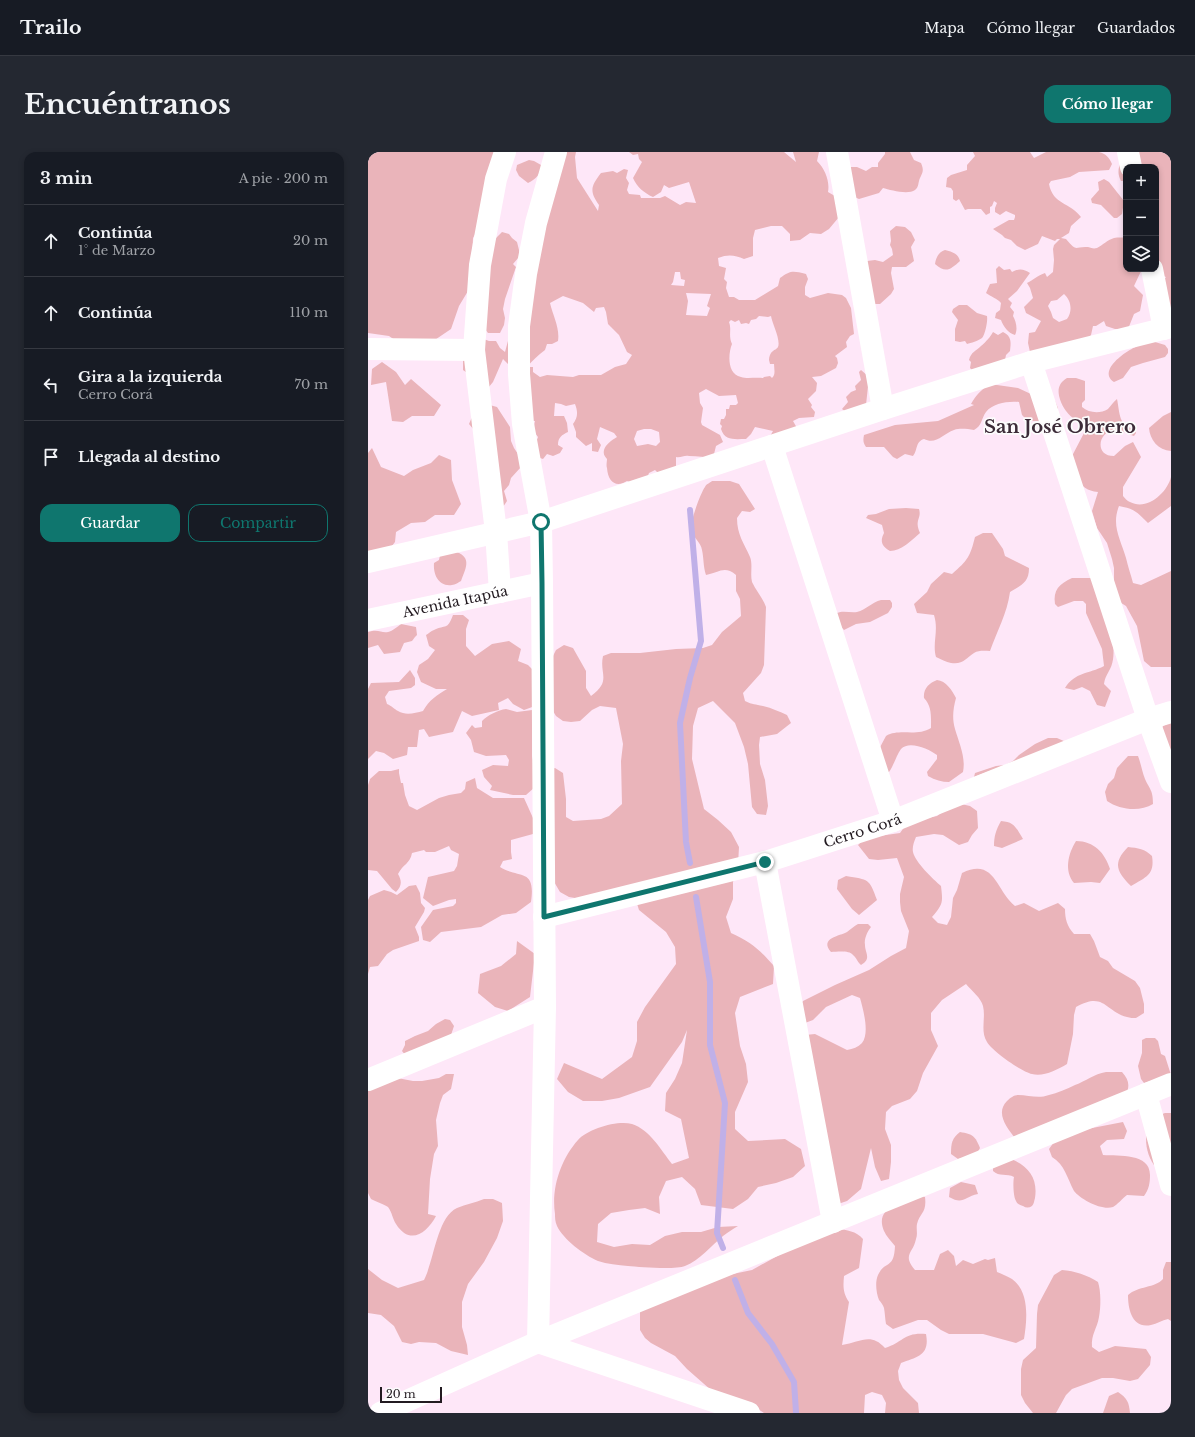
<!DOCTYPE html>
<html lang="es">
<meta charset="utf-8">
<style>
body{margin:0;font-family:"Libre Baskerville",serif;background:#242831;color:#f1f3f6}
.controls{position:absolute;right:12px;top:12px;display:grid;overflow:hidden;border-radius:8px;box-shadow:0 2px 6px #0003}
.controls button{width:36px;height:36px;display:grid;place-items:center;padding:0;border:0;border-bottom:1px solid #363941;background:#171b24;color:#f1f3f6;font:20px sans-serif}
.scale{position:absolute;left:12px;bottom:10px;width:62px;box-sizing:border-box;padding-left:4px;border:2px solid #231b21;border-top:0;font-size:11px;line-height:14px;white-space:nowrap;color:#231b21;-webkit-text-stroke:3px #fcfcfc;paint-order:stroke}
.stop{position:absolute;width:12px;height:12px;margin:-9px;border:3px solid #0f766e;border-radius:50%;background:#fff}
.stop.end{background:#0f766e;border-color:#fff;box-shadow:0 1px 4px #0008}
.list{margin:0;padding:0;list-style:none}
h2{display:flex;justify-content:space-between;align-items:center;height:52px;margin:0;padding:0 16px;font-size:17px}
h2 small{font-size:13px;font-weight:400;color:#9ea1a6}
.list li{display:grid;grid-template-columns:26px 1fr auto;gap:12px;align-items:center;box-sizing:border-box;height:72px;padding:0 16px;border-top:1px solid #363941}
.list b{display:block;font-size:15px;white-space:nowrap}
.list p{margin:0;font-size:13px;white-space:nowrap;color:#9ea1a6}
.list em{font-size:13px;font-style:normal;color:#9ea1a6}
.actions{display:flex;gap:8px;padding:12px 16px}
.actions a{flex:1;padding:9px 0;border:1px solid #0f766e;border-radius:12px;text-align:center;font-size:14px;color:#0f766e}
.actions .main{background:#0f766e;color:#fff}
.icon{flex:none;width:22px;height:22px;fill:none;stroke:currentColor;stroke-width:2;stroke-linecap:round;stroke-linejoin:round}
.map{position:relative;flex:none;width:803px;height:1261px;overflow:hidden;border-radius:12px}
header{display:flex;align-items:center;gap:24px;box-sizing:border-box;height:56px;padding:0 20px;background:#171b24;border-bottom:1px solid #363941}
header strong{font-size:19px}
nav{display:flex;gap:22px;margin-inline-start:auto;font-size:14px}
.intro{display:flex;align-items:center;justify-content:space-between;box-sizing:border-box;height:96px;padding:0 24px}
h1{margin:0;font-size:28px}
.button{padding:10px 18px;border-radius:12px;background:#0f766e;color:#fff;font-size:14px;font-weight:700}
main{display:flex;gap:24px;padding:0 24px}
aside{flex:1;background:#171b24;border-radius:12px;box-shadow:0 2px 6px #0003}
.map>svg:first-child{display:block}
.green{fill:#eab4ba;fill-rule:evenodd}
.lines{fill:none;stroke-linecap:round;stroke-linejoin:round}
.stream{stroke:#c0b0e8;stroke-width:6}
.street{stroke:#fff;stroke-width:22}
.route{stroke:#0f766e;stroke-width:5}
.labels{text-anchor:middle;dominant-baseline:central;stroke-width:3.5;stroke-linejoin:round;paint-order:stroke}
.street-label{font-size:14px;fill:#231b21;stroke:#fcfcfc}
.district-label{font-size:18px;font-weight:bold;fill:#3d2c39;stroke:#fcfcfc}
</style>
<header>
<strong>Trailo</strong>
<nav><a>Mapa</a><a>Cómo llegar</a><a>Guardados</a></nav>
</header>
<div class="intro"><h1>Encuéntranos</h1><a class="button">Cómo llegar</a></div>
<main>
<aside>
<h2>3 min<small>A pie · 200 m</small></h2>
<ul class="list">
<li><svg class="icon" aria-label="ahead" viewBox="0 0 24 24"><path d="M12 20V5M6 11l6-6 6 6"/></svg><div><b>Continúa</b><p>1° de Marzo</p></div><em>20 m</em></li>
<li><svg class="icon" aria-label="ahead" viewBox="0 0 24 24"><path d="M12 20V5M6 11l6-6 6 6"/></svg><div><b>Continúa</b></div><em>110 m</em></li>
<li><svg class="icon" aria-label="left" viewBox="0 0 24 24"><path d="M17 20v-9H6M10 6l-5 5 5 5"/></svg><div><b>Gira a la izquierda</b><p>Cerro Corá</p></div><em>70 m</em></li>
<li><svg class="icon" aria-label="arrive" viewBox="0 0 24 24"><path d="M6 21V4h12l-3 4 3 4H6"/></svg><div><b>Llegada al destino</b></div></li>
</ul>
<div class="actions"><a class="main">Guardar</a><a>Compartir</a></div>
</aside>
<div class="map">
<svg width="803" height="1261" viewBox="0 0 803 1261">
<rect width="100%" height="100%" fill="#fee7f8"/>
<g class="green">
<polygon points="0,0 126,0 114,70 105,86 103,134 91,154 83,177 52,198 37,195 21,184 0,181"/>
<path d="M198,0H208L207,5L209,26L230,59L231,53C221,39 223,34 233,21L245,19L249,21L256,17L260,18L258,26L261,31L259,38L261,42L272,43L273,46H292L297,44L312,53L318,50L328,51L321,30L301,36L296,33L293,40L285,45C276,41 269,35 265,26L274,10L271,7L270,2L265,3L261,0H416L428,10L425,0H451L449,9C457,17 462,29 460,40L472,47L471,65L461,77L453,82L442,81L432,88L422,89V82L414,74H403L387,78L385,86V104L376,107C367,103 360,102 350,106L351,114L358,116L356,127L359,130L358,136L361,145H366L371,148H387L410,134L412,126C423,118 425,119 438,122L440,127L437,135V143L442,146L460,141L474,143L478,146L483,156L486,182L482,184L478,190L479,195L467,204L469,206L470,211L468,216L453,224L444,225L449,231L448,239L440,247L444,253L443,255L447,260L446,265L431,266L425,269L429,276L400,288L405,279L387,275L383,282L378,287C366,287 357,289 353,277L354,274L352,272L353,267H356L358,263V257H361L362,253H368L370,251L368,243L351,244L338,237L331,241L332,251L335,256L333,270L334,273L352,283L355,290L348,294L345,306C337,305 330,304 321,304C316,303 313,306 308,305V318L291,322L287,318L281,321L279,326L264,331L259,329C248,336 240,330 239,316C238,314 239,309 239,307C237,304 235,303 236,298C237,293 244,288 249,285L246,281L232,275L229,287L233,293L230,300L224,299V291L218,294L208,285V280L205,272C210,265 210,260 207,252L198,254L193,252L187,251L186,264H196L199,271L200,280C194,283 190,285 190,293L195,296L192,301L185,304L179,302L175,307L172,306L166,296L170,285C166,280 165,276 167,269H164L140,212L135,207L125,230L120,236L95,218V207L113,186L121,189H128L132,196L137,200L154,137ZM307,120H312L313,127L317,128L316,134L303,133L305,130ZM318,141L343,142L339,154L342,156L339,164L318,163L320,149ZM195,144L215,151L226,160L228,156L236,155L238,160L240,172L251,183L259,200L264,203L258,212L247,215L233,223H211L205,225L179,223L172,225L165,220V215H159C164,209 170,203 177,198L179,192H184L190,189C192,176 185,164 182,151ZM391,164L400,165L403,164C404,171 413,188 410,195C408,198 407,197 405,199C402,201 401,205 401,208L402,212H406C406,217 408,222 404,226L402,224L396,225L395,226C387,225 379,227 373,225C359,222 360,202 364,192C360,183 364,178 361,170L363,168L367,170L371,168L373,172L378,171L381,172L383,168L388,167ZM276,277H283L291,280L292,290L288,294L280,292L269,294L266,287L269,279Z"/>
<path d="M517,0H542L546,8L553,11C556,18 555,20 552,26C550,30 551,35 547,38C540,43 522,38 515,36L511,41L491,47L484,44L482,15H489L498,19L504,15H510V11L517,2Z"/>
<path d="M605,0H662L666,6L678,0H731C738,2 741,5 744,12L741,18L711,20L702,25L683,29L681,32C685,53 702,50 713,65L703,74L701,81L693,86L698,87C710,101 706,94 720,95C724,96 725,97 729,96C735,93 739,88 746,86C750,85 754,86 758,85V117H774L766,134L775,143L772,159L766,162L760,177H747L738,174L736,169L728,174H725L723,183L718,190L662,200L660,191L661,181L667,180L673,169L658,161L656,155L665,146L662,136L659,131C666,128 668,124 677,121L679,125L685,120L686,108L685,97L686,93L692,87H689L687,89L674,84L670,92L657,98L649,94L643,88L637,86L634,83L625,77L641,68H646L647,65V63L638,59L632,63L627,60V56L629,51L626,49L624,54L622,55V61L618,63L613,57H600L597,58L591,47L588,49L585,47V39L583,36L578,35L579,26L583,23L599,18V13L607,4ZM696,142C703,148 705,159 699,167L691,170L685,166L683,160L680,154L683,149L689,148Z"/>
<path d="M758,0H803V164L795,129L798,125L785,121L788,117V15H758V29H753C747,18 753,10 758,0Z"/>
<path d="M161,8L166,9L173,13C173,22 168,27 160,31L151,24L148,18L149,13Z"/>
<polygon points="736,27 741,30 756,49 754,62 749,66 746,66 733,53 724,51 723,47 731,38 730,30"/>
<polygon points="528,74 537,75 543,80 547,88 543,95 546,109 538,115 524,115 523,121 526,137 523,142 512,152 502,152 499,109 507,108 515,110 525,103 524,97 522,93 523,89 522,79"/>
<polygon points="134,80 141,82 144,86 149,90 151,98 151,105 145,112 148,115 137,147 135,157 137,166 136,173 132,181 120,181 113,172 124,90"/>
<path d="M577,98C584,100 590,101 592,109C583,117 578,122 567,112C568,105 571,100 577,98Z"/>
<path d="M631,114L636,118L642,117L644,120C651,116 656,117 662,121L649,139L640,147L644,151L642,155L646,160L645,164C648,169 650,177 647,183C640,181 635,174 633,168L627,166L628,161L632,158L633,151C629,146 623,145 618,141L622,132L629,131L628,117Z"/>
<path d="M591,153H599L609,161L619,164C620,169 617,183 614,186C610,189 603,191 599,192L597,189L592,190L587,189V177L590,168L584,160L585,157Z"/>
<path d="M625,180L630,183L635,180C644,184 643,191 642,199L638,203L637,208L605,219L602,216L603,210L601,208C603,200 608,199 613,194C618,190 623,184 625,180Z"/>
<path d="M787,190L797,193L800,197V201L797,205L775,211L763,215L755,226L746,230C727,217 766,193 778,191C781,190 784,190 787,190Z"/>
<polygon points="14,210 28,220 37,233 43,227 73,253 66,264 44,264 35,270 24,269 18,230 3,233 4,217"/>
<polygon points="493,218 501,225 498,253 478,260 474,257 480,250 478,245 483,240 488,238 487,234 493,228 491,220"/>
<path d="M699,226H708L717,229V248L714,251V255C721,261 732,262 740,257C743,254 745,250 749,247C752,261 750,275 768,277V281L766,284C760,282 753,278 747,278C730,279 726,304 746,304L757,294L765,290L773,305L755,335V344C757,346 759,349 762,350C779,359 799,341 803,325V354L780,371C769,360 767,357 751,354C743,374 753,388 758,406C760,415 763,423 765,431L773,433L803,419V515H783L776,509L769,474L758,454L750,449L746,432V416L744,407L739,391L729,376L724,359L730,340C708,338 710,322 704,304L716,281L715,272L712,269C700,268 686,244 692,233C693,230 696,228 699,226Z"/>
<path d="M622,232L650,236L663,242L687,249L690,256V269H660L654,263L651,250C640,249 625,251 618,260C613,267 614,274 606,278C599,277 592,276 586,278C575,282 568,293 556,287C547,290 550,298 545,304L537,302L529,307L525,305L516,295H498C495,291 495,288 496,283L527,273L570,269L606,253L603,252C608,243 614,237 622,232Z"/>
<polygon points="118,252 129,255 142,275 143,289 146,296 150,302 153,315 143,326 141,333 136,339 139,349 135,355 106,278 101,272 104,265"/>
<path d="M803,260V299C790,298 782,288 781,276L795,264Z"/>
<polygon points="4,296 13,315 36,324 45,318 63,311 71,303 83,308 84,328 93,352 86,363 67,363 57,370 43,371 28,380 27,390 20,399 0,403 0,301"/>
<path d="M344,329H362L371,332L387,357L382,360L374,359L369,366C369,383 376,391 382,405C385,412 382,422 384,430C388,439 395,446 398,455L396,513L393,521L375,541L377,549C385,553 387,552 395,554C404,556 412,560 419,563L423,571L409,582L392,585L391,593L392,612L397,628L400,654L398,663L389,662L384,655L380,612L376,595L367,571L345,549L330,556L325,574L324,607L336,657L350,668L363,680L371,695L370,713L365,730V747L358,765L363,781C383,790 392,798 406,814L405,832L372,845L367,861L372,894L378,912L380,930L367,960V977L380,989L417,987L433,997L437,1014L425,1025L408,1031L390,1035L380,1047L365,1057L333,1053L327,1037L314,1025L298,1029L291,1045L292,1062L277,1056L261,1058L243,1061L230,1072L229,1090L246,1095L264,1092L282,1093L297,1084L314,1080H333L350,1075L370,1074C365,1077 360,1080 355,1084C343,1094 332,1108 317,1114C307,1118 271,1115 260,1114C250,1113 239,1112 230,1109C216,1103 195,1087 189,1074C187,1070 187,1065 187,1062C183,1036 193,1007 210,988C220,977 249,968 264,972C282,978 293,998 304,1012L321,1006L313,967L297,959L298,941L307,927L314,911L319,878L314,890L282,935L251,946L234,949H215L200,940L189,927L196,911L234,927L264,905L269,889V870L277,855L308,812L307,795L298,780L271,758L265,739L213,747L201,745L192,740L175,711L178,619L187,616L195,621L198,647V665L205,669L233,667L241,664L254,652L253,609L255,592L248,556L232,554L224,558L212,569L203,570L195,569L188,564L174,541L175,524L188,498L196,493L205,496L218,519V536L223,544C244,529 231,522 235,504L243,501H272L308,497L335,496L344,493L354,480L373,464L372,447L368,439V423C356,413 351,421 338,423C335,414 336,407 334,398C333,390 324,385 323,377C322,370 333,340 337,335C338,332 342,331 344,329Z"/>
<path d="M538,356L551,357C554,367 546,367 552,381C544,388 533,399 522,399C515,395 511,390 516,381L514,373L498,366L500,363L508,362L521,357Z"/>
<path d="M615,381H624L635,397L637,404L661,416C661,431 653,433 642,440C639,462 629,479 622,499C617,499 611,498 606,501C598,506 595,513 583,511C578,510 573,507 568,505C564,491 571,479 566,463L549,461L546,452L559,440L563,432L576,420L584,422C600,408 602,405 607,385Z"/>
<path d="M85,399C104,404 99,414 93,429C91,430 87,433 84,433C71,435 65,423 66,411L71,408L72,403Z"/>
<path d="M704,426H728L745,491C746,499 746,510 742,517C739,523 737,525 736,532L743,539L737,555L729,553L722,539L714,535L706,538L697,536C707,520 721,522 736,514L734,497L718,461V452L715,449H706L690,455L687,452C685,438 691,432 704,426Z"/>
<path d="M513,448H522L524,451V455L520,461L502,470L488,472L476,478L472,474L469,461C475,458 482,461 489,460C498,458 504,450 513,448Z"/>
<path d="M85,463H95L101,468L98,477V494L107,504L124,492L141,489L153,497L150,509L160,513L169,522L167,554L156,558L145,552L140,546L130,551L131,558L104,564L94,559L85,580L61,585L56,577L51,578L49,595H40L39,603L25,607L16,601L8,599L0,607V537L3,531L31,530L42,518L47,526V533L43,536L21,539L17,545L19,552C24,554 26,557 30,559C38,564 47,561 55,559C61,548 69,543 79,537H68L53,530L49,520L51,513L60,507L67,498L61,494L58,483C60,482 63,479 66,478C78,472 79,479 85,463Z"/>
<path d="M33,472L48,475L49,483L47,485L44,489L36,491L32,500L16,502L10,493L0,496V480C16,475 14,488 33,472Z"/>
<path d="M569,528C578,529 584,538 588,546C585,557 584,567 587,577C591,591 598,605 595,620L581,630C574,630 567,628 560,624L559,620L569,607V603C561,597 541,588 533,597C528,604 526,613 521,620L517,621L510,599L518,584C531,576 549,585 563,576C563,565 564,554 556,546C555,537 561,531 569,528Z"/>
<path d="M138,557L149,560L164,558L168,572L164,578V604L167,616V635L158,643H145L122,638L124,634L116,625L114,618L125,613L140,614L141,608L138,603L118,604L106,600L103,588L98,581L104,573L107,576L114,575V569C120,563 130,558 138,557Z"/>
<polygon points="803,570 803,619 793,578 795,574"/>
<polygon points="680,586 689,586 698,590 606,625 607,621 628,614 637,613 645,609 651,603 667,592"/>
<path d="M760,604H770C773,612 774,619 777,627C782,638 785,638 785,652C772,660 752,658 739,649L737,640L740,632L746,626L749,616Z"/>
<path d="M31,617V621L33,631H35L37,643L41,654L49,658L71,646L81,643L93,641L97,637L98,630L107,626L109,636L125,646H156L165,666V682L143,688V700L144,707L135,709L132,715C151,727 168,715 163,750L148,761L134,763L113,775L73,780L62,790L55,788L53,775L65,758L85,754L88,751V747L81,748L65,754L55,746L60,725L86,719L89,714L91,702L83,698L81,694L67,700H58L56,698L44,701C42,712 35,712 30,722C34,729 34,734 28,740L24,737L9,719L0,718V633L2,627L11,619H23Z"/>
<path d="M593,652L602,654L609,659L610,676L604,683L600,690L591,693L575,683L566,682L548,685C546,690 544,695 545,700C547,710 565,727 573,734C575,751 575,752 564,765L570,771L579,773L583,765L585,746L589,738L594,721C627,705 628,739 647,754L656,751L671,759L690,751L697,757C697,767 699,774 706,782H722L726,789L732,805L740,809L745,816L767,829L772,836L776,852V861L768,866C765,866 762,866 759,865C737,859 736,839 708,855L706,863L705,882L699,912C689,918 675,925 664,922C654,920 624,899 619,890C612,879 618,866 615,854C613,846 604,839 598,832L574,848L563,861V878L570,894L555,921L549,939L542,947L524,954L518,960L517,977L523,993V1010L521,1027L513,1029L507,1015L503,996L493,1037L479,1049L470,1052L437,883L447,882L479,898C485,897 490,895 494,891C502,881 495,857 492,846L484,843L458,855L445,868L437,871L429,856L435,849L467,833L501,818L523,804L538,796L541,779L533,759L532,750V742L536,725L529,706L510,708L501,707L490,693L497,686L532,681L537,674L545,669L569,664L577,658Z"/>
<path d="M633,669C647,670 648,676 655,687L634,696L626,694C626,684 628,678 633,669Z"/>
<path d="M708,689C726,689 737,701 742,717L732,731L723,730L706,731C696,719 700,702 708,689Z"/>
<path d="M760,695C770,696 777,697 784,704C787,723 778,725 763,734C749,720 744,711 760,695Z"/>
<path d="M478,724C501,728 501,726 509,748L491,763L484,757L469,737L470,728Z"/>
<polygon points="48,733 52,741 53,751 57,756 56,760 47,775 51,785 51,789 25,798 19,802 10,814 2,815 0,822 0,748 2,744 16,738 23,740 29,743 41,734"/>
<path d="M490,772H500L503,775C499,780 496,787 497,793C497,801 504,807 493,813C489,810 489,806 485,803C481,798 469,800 463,800C451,786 472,784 479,780C483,777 486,774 490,772Z"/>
<polygon points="149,789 167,802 162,845 140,859 127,855 110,841 112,822 133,814 148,802"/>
<polygon points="77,867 82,868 86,874 83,883 38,904 34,899 37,893 37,889 47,884 60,879 68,872"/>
<polygon points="778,886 787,886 790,889 793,902 797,904 803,923 776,931 773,927 770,914 774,901 774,888"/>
<path d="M738,920H754C761,928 762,933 758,943L647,986C639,976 627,961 639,949C642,946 646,943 650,943C661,943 670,947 681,943C689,941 699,937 707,933C718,929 726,922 738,920Z"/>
<path d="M78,922H86L83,937L75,943L72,951L68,968L70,994L66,1002L62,1027L60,1062L68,1064C59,1081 42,1094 28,1072C25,1068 24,1060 20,1055C16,1052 8,1050 3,1047L0,1041V932L19,924L45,929H54L71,926Z"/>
<path d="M797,961H803V1011L794,1013H786C774,996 774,967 797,961Z"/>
<path d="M755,970L759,979L756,987L739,988L732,994L735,1003C751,1004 782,1001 782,1023C782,1031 781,1037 776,1044L759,1043C755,1046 749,1053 745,1055C734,1059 712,1047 706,1039C699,1026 697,1013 684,1005L681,997L686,990L719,977Z"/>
<path d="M592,980C605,982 607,984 612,996L608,1003L590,1007L583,1002C583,991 584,986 592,980Z"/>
<path d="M643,1007C661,1014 670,1027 667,1046C666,1049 666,1052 664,1054C661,1056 658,1056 655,1054C652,1053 649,1052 648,1049C645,1044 645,1029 646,1025C639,1021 631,1025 625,1019V1015Z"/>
<path d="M593,1030L607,1033L610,1042C596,1045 595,1053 581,1045L582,1036Z"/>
<path d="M549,1042L557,1045C559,1061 552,1060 549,1072C548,1077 550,1082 548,1087C545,1102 534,1102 547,1118H566L572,1102L580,1098L586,1104L588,1114L595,1108L605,1112L617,1107L620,1108L627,1106L629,1120C634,1122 639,1124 644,1127C662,1140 659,1168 656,1187L648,1191L615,1182H581L573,1178L559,1168H550L525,1177L518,1172C517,1167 517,1161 516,1156C515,1153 513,1150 511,1148C508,1140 507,1130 510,1123C517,1108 526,1118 527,1094C523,1089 518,1084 516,1079C506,1056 533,1050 549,1042Z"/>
<path d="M116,1047H125L134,1051L135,1069L129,1086L116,1110L100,1132L94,1150V1175L99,1193L100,1203L83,1199L68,1191L51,1190L43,1192L34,1190L26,1174L13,1163L0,1161V1117L14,1128L30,1136L56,1128C66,1109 69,1065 89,1056C98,1052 107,1051 116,1047Z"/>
<path d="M469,1077C479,1078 488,1079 495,1087L491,1116L476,1124C475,1135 475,1141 481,1150L474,1193C492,1190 503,1180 517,1196C536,1190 536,1180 558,1182C562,1203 550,1205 533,1211L530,1219L531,1228L535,1236L550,1251L551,1261H517L518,1251L514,1243L504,1240L497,1243L496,1261H396L387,1255L352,1246L319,1217L307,1204L283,1191L277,1186L272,1178V1159L336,1128L384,1118L422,1097Z"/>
<path d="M798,1110H803V1169L800,1167C794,1168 789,1172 783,1173C764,1177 760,1157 760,1143C770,1134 787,1136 795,1127V1118Z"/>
<path d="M694,1118C707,1119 719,1123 730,1130C733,1139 733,1155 731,1165C729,1177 723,1182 724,1195L731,1200L747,1194L778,1197L783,1205L782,1213L770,1227L762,1229L745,1226H734L704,1237L698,1243L688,1261H665L657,1251L653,1243V1217L655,1208L668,1196L669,1162L670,1153L686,1123Z"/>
<path d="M750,1240C759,1246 761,1250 762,1261H735L741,1244Z"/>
</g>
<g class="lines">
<g class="stream">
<polyline points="322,358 333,489 322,526 312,571 318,690 322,711"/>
<polyline points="328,745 342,830 342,893 357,951 349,1081 355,1096"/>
<polyline points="367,1128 380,1161 404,1192 426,1230 428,1260"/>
</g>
<g class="street">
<polyline points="188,0 168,71 158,122 151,174 151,222 155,272 173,370 174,431 177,855 170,1190 381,1261"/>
<polyline points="469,0 515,257"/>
<polyline points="760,0 763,15"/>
<polyline points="784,117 796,177"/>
<polyline points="0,197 106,198"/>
<polyline points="663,210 780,567 803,630"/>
<polyline points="404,294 525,669"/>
<polyline points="0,410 173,370 515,257 663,210 803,175"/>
<polyline points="132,440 128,380 106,198 112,113 128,27 137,0"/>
<path id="s1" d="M0,468L174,431"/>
<polyline points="397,710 465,1070"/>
<path id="s2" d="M176,765L397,710L525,669L780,567L803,560"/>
<polyline points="0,928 177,855"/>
<polyline points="778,942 803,1033"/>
<polyline points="12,1261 170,1190 803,932"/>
</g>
</g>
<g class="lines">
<polyline class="route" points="173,370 174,431 176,765 397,710"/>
</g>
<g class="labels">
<g class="street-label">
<text stroke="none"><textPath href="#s1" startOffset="89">Avenida Itapúa</textPath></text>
<text stroke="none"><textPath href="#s2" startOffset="330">Cerro Corá</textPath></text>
</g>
<g class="district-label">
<text x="692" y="275">San José Obrero</text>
</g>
</g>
</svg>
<div class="controls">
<button>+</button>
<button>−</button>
<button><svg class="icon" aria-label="layers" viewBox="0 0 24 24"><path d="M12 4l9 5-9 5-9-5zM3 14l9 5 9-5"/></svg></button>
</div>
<div class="scale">20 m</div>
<div class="stop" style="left:173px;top:370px"></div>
<div class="stop end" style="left:397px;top:710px"></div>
</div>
</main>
